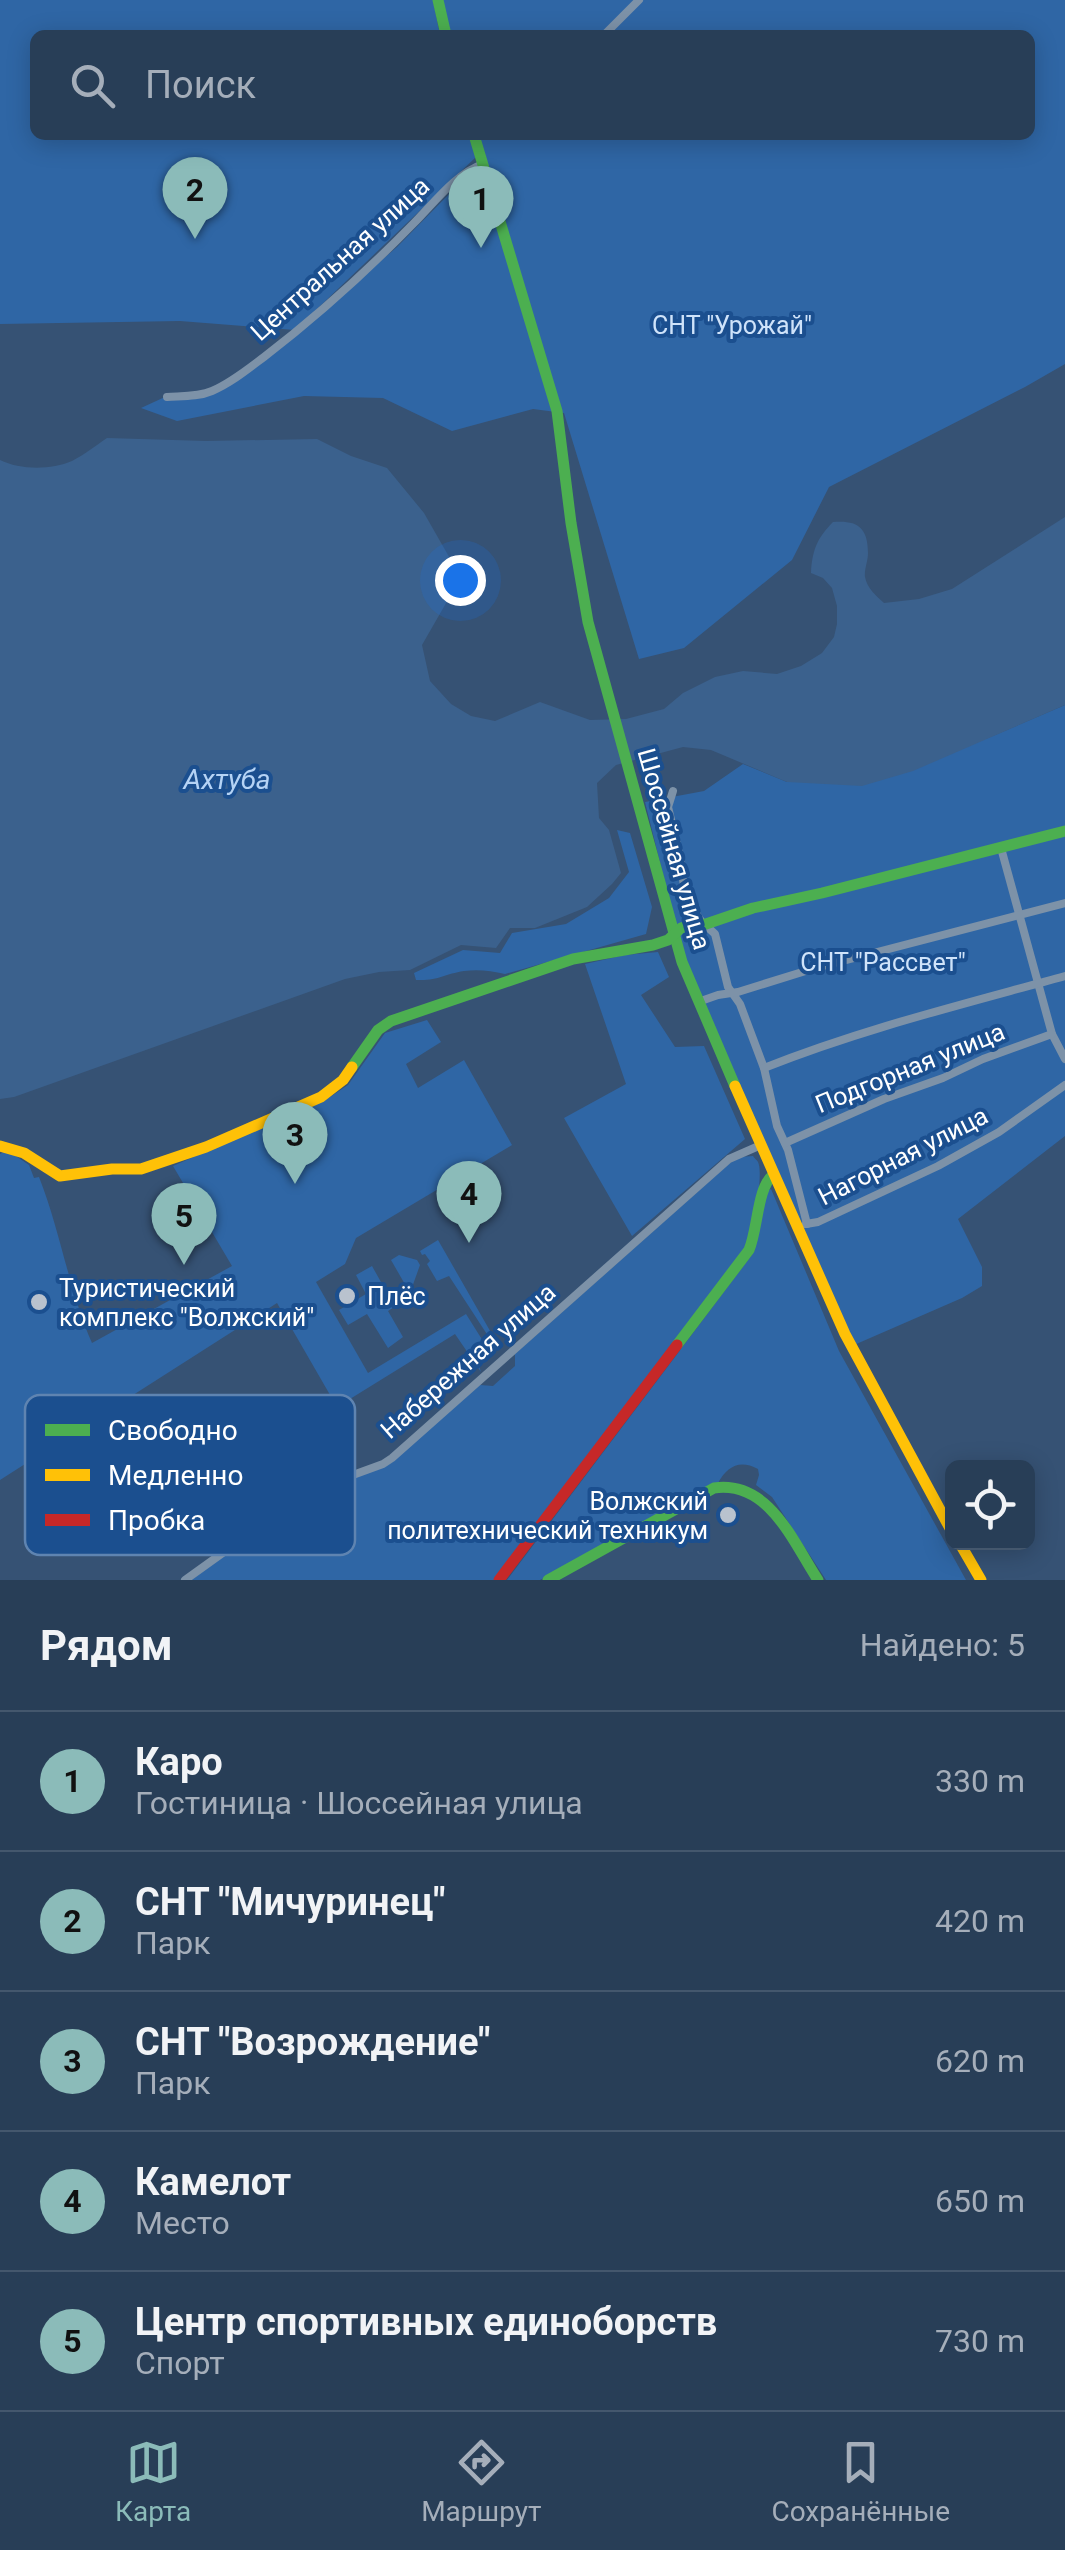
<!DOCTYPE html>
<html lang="ru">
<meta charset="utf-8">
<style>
body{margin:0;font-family:Roboto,sans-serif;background:#30455d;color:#f1f3f6}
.controls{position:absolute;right:30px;bottom:30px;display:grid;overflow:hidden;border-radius:15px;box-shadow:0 5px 25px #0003}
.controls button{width:90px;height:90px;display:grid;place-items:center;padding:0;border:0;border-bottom:2px solid #44576d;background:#283e57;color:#f1f3f6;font:50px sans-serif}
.you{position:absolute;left:460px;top:580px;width:35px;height:35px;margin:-25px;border:8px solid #fff;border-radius:50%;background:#1a73e8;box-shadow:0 0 0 15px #1a73e833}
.badge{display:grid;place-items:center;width:65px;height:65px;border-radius:50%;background:#8bbbb9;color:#111;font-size:32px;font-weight:700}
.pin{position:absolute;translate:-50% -82px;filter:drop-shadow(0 2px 5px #0008)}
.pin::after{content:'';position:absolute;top:52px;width:35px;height:30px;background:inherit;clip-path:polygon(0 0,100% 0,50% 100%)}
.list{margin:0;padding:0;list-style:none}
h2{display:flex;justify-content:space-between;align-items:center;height:130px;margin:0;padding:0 40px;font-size:42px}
h2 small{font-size:32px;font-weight:400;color:#a5aeba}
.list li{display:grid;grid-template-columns:65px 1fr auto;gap:30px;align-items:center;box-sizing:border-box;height:140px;padding:0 40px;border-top:2px solid #44576d}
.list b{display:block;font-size:38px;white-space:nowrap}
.list p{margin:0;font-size:32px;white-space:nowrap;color:#a5aeba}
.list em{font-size:32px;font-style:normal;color:#a5aeba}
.icon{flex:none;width:55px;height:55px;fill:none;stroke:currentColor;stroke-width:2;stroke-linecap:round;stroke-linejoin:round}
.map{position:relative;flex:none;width:1065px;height:1580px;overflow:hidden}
.search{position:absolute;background:#283e57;box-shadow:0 5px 25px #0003;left:30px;right:30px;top:30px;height:110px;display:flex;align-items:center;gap:25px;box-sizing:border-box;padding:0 35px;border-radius:15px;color:#a5aeba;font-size:38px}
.sheet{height:830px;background:#283e57}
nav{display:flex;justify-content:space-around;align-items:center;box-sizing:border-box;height:140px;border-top:2px solid #44576d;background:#283e57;font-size:28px;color:#a5aeba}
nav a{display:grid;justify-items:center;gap:5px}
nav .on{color:#8bbbb9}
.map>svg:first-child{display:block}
.green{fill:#2f66a5}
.water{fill:#3b618d}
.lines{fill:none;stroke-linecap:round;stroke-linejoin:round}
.street{stroke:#7d92a8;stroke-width:8}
.fast{stroke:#4caf50;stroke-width:11}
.slow{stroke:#ffc107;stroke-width:11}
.jam{stroke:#c62828;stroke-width:11}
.poi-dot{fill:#b9c2ce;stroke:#1b4f8f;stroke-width:4}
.labels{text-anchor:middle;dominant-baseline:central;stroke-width:8;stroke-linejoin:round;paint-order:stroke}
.street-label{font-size:25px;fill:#fff;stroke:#1b4f8f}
.park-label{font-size:25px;fill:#cfe3fa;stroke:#1b4f8f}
.poi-label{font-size:25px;fill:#fff;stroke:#1b4f8f;text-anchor:start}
.water-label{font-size:28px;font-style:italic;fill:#b5d3f5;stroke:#1b4f8f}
.key{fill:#1b4f8f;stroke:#5f84b1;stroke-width:2.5}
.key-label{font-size:28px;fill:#fff}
</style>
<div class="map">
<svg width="1065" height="1580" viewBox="0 0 1065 1580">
<rect width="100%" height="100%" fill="#365274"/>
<g class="green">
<polygon points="0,0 433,0 440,35 35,35 35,135 470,135 476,157 295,330 180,321 0,324"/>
<polygon points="442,0 1065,0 1065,364 1025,387 829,487 792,560 684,648 639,659 564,413 533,409 452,431 383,398 304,396 177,421 141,408 167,396 207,394 296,334 397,247 462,181 479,170 479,135 1030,135 1030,35 451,35"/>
<polygon points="1065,705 1065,1136 958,1219 982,1267 982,1286 962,1298 854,1345 685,963 645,802 704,791 743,764 787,782 988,738"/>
<path d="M617,830L630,833L652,907L646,934L505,974C491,971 479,969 464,971C444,974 439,981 416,980L414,973L463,950L500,953L512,933L566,924L609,898L629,872Z"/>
<polygon points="658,952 669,977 641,995 675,1047 704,1046 745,1139 632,1236 564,1118 626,1084 585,964 625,955"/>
<path d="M427,1020L441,1042L406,1064L418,1088L464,1060L512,1145L356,1238L345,1264L316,1282L368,1373L466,1314L488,1349L477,1360L481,1372L455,1334L337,1407L277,1303L0,1480V1154L7,1150L29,1165L34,1178L39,1177C60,1230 69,1290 92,1343L232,1266L173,1166L330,1097L348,1085L385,1033Z"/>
<path d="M753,1156C754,1158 757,1160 758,1162C764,1174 753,1229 749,1243L495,1580H191L310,1494L387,1465L480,1385L493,1386L515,1366V1354L730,1163L739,1157Z"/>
<path d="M771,1189L839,1351L966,1580H826L772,1497L756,1485L759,1475L758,1469C739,1459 727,1467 718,1483L540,1580H507L754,1252L766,1192Z"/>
<polygon points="438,1240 497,1343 494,1345 449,1276 437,1281 427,1264 430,1261 425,1254 422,1255 420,1251"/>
<polygon points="399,1255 417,1260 420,1265 410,1293 391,1260"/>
<polygon points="372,1266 391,1300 396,1298 399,1304 388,1311 403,1337 388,1348 367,1314 348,1325 339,1310 366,1294 356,1275"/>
</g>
<path class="water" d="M107,438L206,441L317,439L351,456L387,468L424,513L452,562L457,584L422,645L430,681L451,704L471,716L495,721L540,702L590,720L626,719L664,709L683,693L715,677L743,671L777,674L801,666L822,653L834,637L837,624V606L832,588L823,578L811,573C812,551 817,538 833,522C857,520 868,527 868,553C868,561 864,570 865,577C867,588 876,596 884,603L919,599L952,589L1065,517V705L913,771L862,786L787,782L711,750L683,747L616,765L597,783L599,818L609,830L621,873L612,884L587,907L535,928H510L496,948L461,945L410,970L379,972L345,979L14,1097L0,1099V460C20,470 51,470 72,461C84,455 95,446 107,438Z"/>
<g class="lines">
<g class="street">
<polyline points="604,35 639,0"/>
<path d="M167,397C182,396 198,397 212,391C231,383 248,369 264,357C316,317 367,271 413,224C434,203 455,174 483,164"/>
<polyline points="673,791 668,807 681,862 685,896 701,921 715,934 728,987 740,1004 764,1068 777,1126 788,1150 807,1224"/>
<polyline points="1001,848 1052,1034 1065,1059"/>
<polyline points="698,1002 718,995 738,992 812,969 1065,903"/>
<path d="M764,1068C862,1029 964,1004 1065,976"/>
<polyline points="785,1143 884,1099 943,1078 983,1059 1052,1034"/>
<polyline points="806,1224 818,1222 938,1166 999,1132 1065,1085"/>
<polyline points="185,1580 309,1491 383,1464 392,1458 729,1159 761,1145"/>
</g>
<g class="fast">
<polyline points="438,0 446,35"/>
<polyline points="474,135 557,411 571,523 588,622 682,962 735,1086"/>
<polyline points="352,1067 378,1030 391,1021 573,959 653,945 668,940 681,928 691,925 706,924 753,908 822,893 1065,831"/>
<path d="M677,1345L749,1250C758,1229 757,1188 773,1175"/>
<path d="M548,1580L714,1488C769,1480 793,1542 818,1580"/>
</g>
<g class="slow">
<polyline points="735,1086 845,1334 952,1532"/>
<polyline points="0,1146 24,1153 60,1176 112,1169 141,1169 206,1147 321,1097 343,1080 352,1067"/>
<polyline points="959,1542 981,1580"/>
</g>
<polyline class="jam" points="499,1580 677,1345"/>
</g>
<g class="poi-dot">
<circle cx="347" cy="1296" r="10"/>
<circle cx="39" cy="1302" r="10"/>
<circle cx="728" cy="1515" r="10"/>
</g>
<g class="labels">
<g class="street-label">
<text transform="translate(340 259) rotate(-42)">Центральная улица</text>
<text transform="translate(674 849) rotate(74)">Шоссейная улица</text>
<text transform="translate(910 1068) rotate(-22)">Подгорная улица</text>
<text transform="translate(903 1156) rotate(-27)">Нагорная улица</text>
<text transform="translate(468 1361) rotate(-41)">Набережная улица</text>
</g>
<g class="park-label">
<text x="732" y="325">СНТ "Урожай"</text>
<text x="883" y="962">СНТ "Рассвет"</text>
</g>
<g class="poi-label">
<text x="59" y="1288">Туристический<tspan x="59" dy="29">комплекс "Волжский"</tspan></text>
<text x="367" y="1296">Плёс</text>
<text x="708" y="1501" text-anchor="end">Волжский<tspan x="708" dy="29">политехнический техникум</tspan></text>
</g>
<g class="water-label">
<text x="227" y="779">Ахтуба</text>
</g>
</g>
<rect x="25" y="1395" width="330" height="160" rx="15" class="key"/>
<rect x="45" y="1424" width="45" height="12" fill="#4caf50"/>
<rect x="45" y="1469" width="45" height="12" fill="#ffc107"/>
<rect x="45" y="1514" width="45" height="12" fill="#c62828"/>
<g class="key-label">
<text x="108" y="1440">Свободно</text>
<text x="108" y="1485">Медленно</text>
<text x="108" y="1530">Пробка</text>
</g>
</svg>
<div class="controls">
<button><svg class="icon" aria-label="locate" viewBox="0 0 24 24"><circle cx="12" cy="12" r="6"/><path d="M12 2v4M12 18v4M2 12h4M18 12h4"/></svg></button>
</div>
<div class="you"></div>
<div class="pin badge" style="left:481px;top:248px">1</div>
<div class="pin badge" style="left:195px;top:239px">2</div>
<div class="pin badge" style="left:295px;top:1184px">3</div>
<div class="pin badge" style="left:469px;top:1243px">4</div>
<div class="pin badge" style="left:184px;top:1265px">5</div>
<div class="search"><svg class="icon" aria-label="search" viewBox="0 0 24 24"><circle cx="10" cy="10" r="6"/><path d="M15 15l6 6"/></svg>Поиск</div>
</div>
<section class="sheet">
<h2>Рядом<small>Найдено: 5</small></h2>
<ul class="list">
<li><span class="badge">1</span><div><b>Каро</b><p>Гостиница · Шоссейная улица</p></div><em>330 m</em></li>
<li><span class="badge">2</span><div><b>СНТ &quot;Мичуринец&quot;</b><p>Парк</p></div><em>420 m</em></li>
<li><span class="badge">3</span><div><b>СНТ &quot;Возрождение&quot;</b><p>Парк</p></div><em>620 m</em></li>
<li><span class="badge">4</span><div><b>Камелот</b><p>Место</p></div><em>650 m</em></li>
<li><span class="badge">5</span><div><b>Центр спортивных единоборств</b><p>Спорт</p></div><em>730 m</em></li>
</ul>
</section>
<nav>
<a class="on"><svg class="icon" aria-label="map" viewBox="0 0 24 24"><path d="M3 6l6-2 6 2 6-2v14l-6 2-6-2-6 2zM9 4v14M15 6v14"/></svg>Карта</a>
<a><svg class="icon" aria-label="directions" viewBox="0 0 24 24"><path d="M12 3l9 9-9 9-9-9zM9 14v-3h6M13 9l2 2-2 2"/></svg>Маршрут</a>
<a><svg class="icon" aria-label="saved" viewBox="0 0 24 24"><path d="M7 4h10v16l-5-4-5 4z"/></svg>Сохранённые</a>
</nav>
